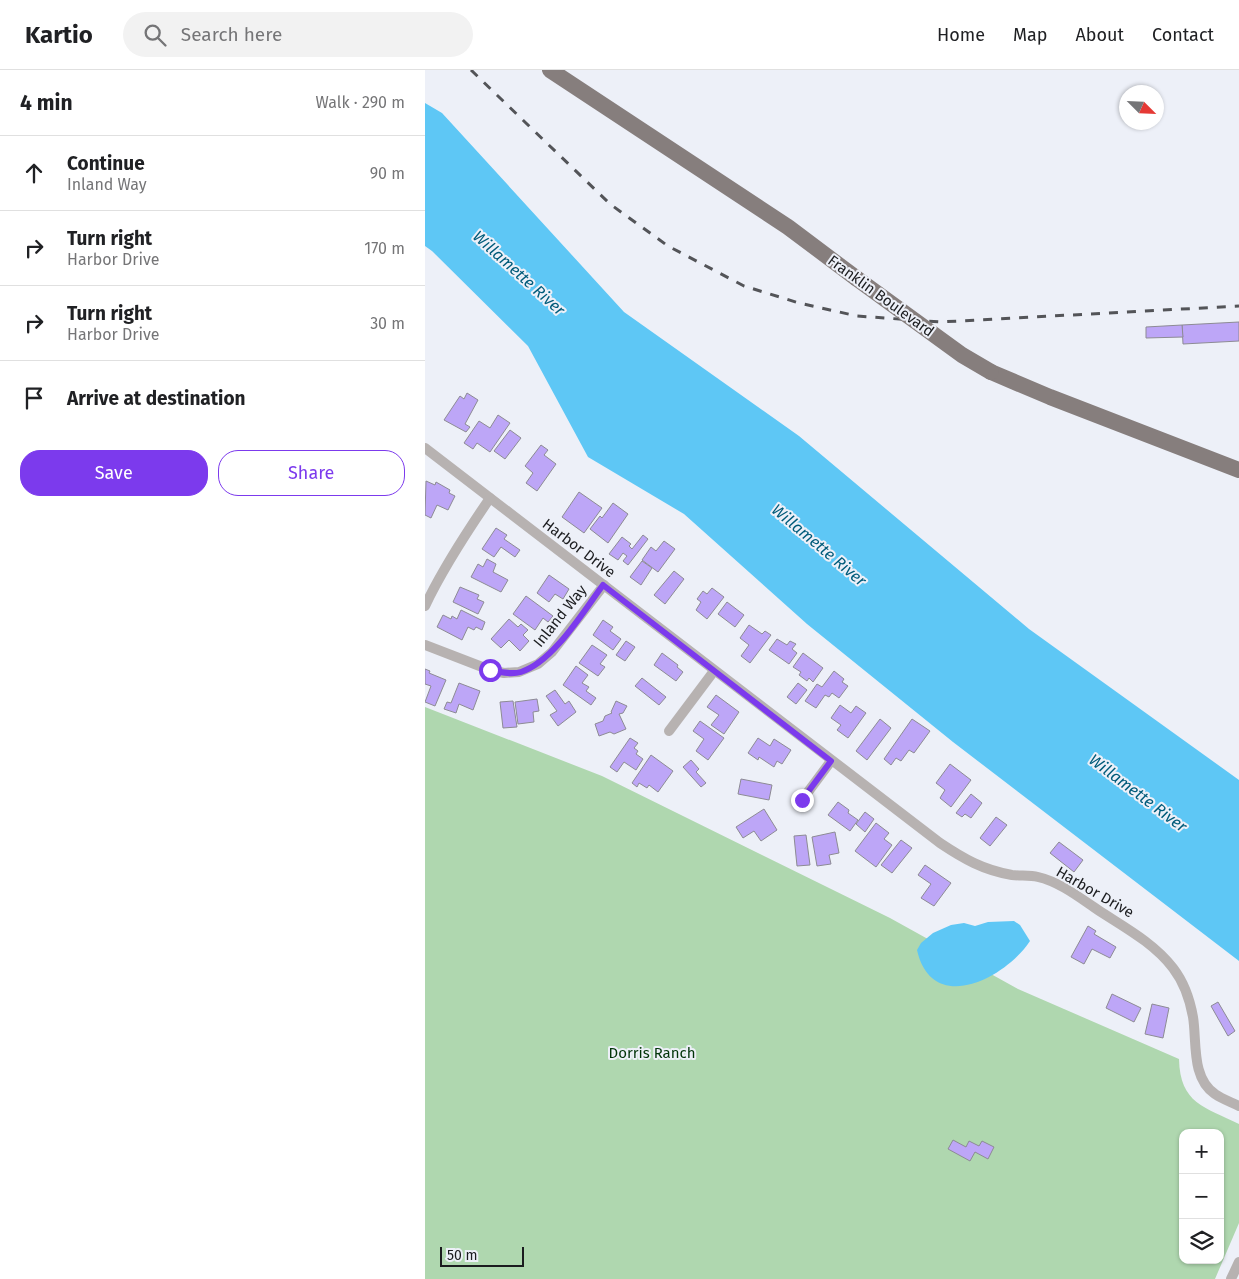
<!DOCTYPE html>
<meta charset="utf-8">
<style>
body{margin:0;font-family:"Fira Sans",sans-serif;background:#f2f2f2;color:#202124}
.controls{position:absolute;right:15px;bottom:15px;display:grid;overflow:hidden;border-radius:10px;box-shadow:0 1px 4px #0004}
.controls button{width:45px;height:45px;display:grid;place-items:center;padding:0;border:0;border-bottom:1px solid #e0e0e0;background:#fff;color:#202124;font:25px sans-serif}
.compass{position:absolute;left:694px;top:15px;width:45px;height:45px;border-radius:50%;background:#fff;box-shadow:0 1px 4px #0004;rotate:114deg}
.scale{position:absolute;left:15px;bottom:12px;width:84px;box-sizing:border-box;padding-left:5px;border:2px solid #1b1c1f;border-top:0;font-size:14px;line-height:18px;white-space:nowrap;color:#1b1c1f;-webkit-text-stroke:4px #edf0f8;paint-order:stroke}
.stop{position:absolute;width:15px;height:15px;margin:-11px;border:4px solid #7c3aed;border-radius:50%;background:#fff}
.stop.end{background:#7c3aed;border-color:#fff;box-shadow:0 1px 5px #0008}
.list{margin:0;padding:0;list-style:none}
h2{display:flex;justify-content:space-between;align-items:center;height:65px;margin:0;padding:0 20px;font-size:21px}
h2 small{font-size:16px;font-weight:400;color:#757577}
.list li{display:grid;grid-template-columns:32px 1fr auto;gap:15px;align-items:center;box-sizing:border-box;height:75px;padding:0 20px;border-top:1px solid #e0e0e0}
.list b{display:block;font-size:19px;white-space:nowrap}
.list p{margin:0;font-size:16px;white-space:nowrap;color:#757577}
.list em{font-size:16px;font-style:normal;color:#757577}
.actions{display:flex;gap:10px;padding:15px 20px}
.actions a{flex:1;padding:11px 0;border:1px solid #7c3aed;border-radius:20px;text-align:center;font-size:18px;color:#7c3aed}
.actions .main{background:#7c3aed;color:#fff}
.icon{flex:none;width:28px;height:28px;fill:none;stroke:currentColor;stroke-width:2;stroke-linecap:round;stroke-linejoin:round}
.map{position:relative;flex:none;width:814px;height:1209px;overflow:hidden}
header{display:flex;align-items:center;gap:30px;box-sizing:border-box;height:70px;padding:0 25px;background:#fff;border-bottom:1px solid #e0e0e0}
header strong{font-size:24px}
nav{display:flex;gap:28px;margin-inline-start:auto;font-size:18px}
.search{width:350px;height:45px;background:#f2f2f2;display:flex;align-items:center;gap:12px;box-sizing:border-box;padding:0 18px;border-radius:28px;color:#757577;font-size:19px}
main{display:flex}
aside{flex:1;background:#fff}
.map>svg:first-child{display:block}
.green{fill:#afd7af;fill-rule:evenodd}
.water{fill:#5ec7f5}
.building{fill:#bda6f7;stroke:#8d8b94}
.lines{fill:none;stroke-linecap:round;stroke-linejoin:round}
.street{stroke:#b7b2b1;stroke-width:10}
.primary{stroke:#867e7d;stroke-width:16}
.rail{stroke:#535458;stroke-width:3;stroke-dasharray:9 9;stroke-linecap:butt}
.primary-bridge{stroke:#867e7d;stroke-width:16}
.route{stroke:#7c3aed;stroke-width:6}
.labels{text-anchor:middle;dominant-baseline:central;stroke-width:4;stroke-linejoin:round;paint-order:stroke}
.street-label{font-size:15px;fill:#1b1c1f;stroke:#edf0f8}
.park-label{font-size:15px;fill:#013408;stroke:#edf0f8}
.water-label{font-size:16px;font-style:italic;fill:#005b7a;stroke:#edf0f8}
</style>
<header>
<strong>Kartio</strong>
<div class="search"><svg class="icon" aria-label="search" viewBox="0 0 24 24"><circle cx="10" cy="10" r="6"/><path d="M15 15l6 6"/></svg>Search here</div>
<nav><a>Home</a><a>Map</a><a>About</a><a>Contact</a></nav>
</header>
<main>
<aside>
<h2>4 min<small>Walk · 290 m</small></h2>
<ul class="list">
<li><svg class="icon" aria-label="ahead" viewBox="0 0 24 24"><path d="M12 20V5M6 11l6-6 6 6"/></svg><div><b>Continue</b><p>Inland Way</p></div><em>90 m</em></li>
<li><svg class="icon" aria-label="right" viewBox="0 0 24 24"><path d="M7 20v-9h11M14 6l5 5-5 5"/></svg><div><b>Turn right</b><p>Harbor Drive</p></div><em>170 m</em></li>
<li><svg class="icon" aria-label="right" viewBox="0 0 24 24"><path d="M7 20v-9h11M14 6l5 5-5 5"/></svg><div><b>Turn right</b><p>Harbor Drive</p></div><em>30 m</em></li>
<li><svg class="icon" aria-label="arrive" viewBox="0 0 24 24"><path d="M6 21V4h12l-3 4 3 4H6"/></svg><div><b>Arrive at destination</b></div></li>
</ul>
<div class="actions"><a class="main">Save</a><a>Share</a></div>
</aside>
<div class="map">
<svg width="814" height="1209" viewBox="0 0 814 1209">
<rect width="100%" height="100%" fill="#edf0f8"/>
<path class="green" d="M0,637L177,706L465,848L593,919L754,989C755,1034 780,1037 814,1054V1153L790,1209H0ZM758,1063H795V1190H758Z"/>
<g class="water">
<polygon points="0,33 17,43 199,242 374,366 604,559 814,710 814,891 528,672 382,554 259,444 163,387 103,276 7,181 0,176"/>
<path d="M589,851L595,855L605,871C580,909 507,946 492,880L496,873L508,863L526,855L539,853L550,856L563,852Z"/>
</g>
<g class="building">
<polygon points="814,252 814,271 758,274 757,255"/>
<polygon points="757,255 758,267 721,268 721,257"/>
<polygon points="42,323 53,330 40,354 45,357 41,362 19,350 35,326 39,329"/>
<polygon points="73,345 85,353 65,382 52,373 48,379 39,373 54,351 65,358"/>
<polygon points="85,360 96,368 80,389 69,381"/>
<polygon points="116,375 123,380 119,385 131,394 112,421 101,413 108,403 100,396"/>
<polygon points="1,411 10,415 11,412 25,420 24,423 30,426 23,440 12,435 6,448 0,445"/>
<polygon points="154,422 177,438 159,463 137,447"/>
<polygon points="188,433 203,444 183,473 165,459 175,446 177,448"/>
<polygon points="71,458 82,465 79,469 95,480 90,487 76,477 69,487 57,479"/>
<polygon points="218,465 223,469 203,495 198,491 202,486 198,483 193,490 184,484 197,467 206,474 204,476 207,479"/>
<polygon points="239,471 250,479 233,502 217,490 226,477 231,481"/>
<polygon points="62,489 71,494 68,502 83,510 76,522 46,507 53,494 58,497"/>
<polygon points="217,491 227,498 216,515 205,507"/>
<polygon points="249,501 259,509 240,534 229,525"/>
<polygon points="124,505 144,519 138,529 130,524 124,532 112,523"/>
<polygon points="35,517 54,525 52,529 59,532 53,544 28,532"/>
<polygon points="287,518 299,527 282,549 271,540 276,532 272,529 278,521 282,524"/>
<polygon points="101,526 128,546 123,552 118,548 110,560 88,544"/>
<polygon points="302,532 319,545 310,557 293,544"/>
<polygon points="36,540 60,552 57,560 51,557 49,560 43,557 37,570 12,557 18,545 26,549 27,546 32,549"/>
<polygon points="84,549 93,557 96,554 103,560 98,565 104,571 95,581 84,570 76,578 66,569"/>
<polygon points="178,550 188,557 185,561 196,569 188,580 168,565"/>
<polygon points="324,555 337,564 340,561 346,565 325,593 316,586 324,575 315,568"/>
<polygon points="352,569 362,575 365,571 371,574 367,579 372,583 364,594 344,580"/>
<polygon points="201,571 210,577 200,591 191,585"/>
<polygon points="167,575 182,585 175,594 180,597 173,606 154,593"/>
<polygon points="237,583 253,595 252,597 258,602 251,611 229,595"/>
<polygon points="378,583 398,598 388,612 384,608 382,611 374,605 376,602 368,597"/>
<polygon points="151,596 163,605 157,613 164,617 161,621 171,628 166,635 138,615"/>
<polygon points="0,599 5,601 4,603 21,610 10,636 0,632 6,616 0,614"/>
<polygon points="409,601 419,609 417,612 423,616 414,628 407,623 404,627 400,625 391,638 380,631 392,614 397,617"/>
<polygon points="217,608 241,627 234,635 210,616"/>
<polygon points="34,613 55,621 48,640 34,634 31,643 19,639 22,632 26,633"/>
<polygon points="373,613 382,620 371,634 362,627"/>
<polygon points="130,620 140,634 144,631 151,642 133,656 125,645 132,641 121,626"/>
<polygon points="291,625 314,642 299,664 286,655 294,645 282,637"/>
<polygon points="112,629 114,641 108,642 109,652 93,654 90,632"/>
<polygon points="88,631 92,657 78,658 75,632"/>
<polygon points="191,631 202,636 198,643 194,644 201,659 189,664 185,662 174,666 170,654 178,651 180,646 187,643 186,642"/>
<polygon points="415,635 426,643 431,636 441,643 423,668 412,660 416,655 406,648"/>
<polygon points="455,649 466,658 442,690 431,681"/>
<polygon points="487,649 505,661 489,683 484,680 476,691 471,688 466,695 459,689"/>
<polygon points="275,651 299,668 283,690 271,681 279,669 268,661"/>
<polygon points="205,668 213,673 209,678 213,681 211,684 218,689 211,700 199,692 192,702 185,697"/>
<polygon points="333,668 345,676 349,669 366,680 357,694 352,691 349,697 334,687 333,690 323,683"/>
<polygon points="226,685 248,701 233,722 224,715 222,718 214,713 212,717 207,713"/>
<polygon points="266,690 274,699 271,702 281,713 276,717 258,697"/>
<polygon points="525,694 546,710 526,737 515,728 520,720 511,713"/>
<polygon points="316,709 347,715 344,730 313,724"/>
<polygon points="546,724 557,733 546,748 540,744 537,747 531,743"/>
<polygon points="413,732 424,740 423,743 433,750 425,761 403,745"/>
<polygon points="339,739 352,760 336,771 329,761 318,768 311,757"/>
<polygon points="440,742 449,749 440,762 431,754"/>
<polygon points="571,747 582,755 565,776 555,768"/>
<polygon points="451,753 464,763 459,769 467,775 451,797 430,781"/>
<polygon points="410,762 414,783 404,785 406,794 392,796 387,767"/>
<polygon points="381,765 385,795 372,796 369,766"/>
<polygon points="476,770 487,778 467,803 456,795"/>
<polygon points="634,772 658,790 649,802 625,783"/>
<polygon points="500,795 526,813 509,836 496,828 506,814 493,805"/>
<polygon points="663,856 671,861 669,864 691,877 685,888 667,879 659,894 646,887"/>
<polygon points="687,924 716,938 709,952 681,938"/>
<polygon points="793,932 810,961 803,966 786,936"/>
<polygon points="727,934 744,938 738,968 720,964"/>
<polygon points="528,1070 541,1077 544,1071 554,1076 557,1071 569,1077 563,1089 550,1082 545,1091 523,1079"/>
</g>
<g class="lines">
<g class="street">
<path d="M0,378L515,773C539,789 558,800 587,805C596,806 605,805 613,807C635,812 655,828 673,840C699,857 729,873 748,898C758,911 765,930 768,947C772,971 766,1008 790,1024C797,1029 806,1032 814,1036"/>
<path d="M0,536C18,498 41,463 65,428"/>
<polyline points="0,575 65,600 79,603 94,602 113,594 127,582 179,515"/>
<polyline points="244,661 289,601"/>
<polyline points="377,730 406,691"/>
<polyline points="806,1209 814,1192"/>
</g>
<g class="primary">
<polyline points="125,0 363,157 431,208"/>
<polyline points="566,302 625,327 814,400"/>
</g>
<polyline class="rail" points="46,0 185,134 243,176 319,216 374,233 432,246 515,252 814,236"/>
<polyline class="primary-bridge" points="431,208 537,285 566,302"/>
</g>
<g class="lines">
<path class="route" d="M65,600C75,602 86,605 96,602C128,592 158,542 178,515L406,691L377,730"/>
</g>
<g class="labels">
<g class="street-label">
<text transform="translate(456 226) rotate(36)">Franklin Boulevard</text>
<text transform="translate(154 478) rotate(37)">Harbor Drive</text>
<text transform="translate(135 546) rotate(-51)">Inland Way</text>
<text transform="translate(670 822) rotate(30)">Harbor Drive</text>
</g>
<g class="park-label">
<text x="227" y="983">Dorris Ranch</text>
</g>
<g class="water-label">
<text transform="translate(94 203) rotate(42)">Willamette River</text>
<text transform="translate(394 475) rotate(40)">Willamette River</text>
<text transform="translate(713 723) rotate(37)">Willamette River</text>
</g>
</g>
</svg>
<div class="controls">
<button>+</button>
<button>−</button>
<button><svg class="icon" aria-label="layers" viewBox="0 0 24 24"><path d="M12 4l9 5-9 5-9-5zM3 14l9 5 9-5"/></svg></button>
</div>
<svg class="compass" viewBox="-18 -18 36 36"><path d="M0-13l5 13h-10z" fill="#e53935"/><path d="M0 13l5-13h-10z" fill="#757577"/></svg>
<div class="scale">50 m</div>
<div class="stop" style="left:65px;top:600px"></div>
<div class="stop end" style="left:377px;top:730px"></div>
</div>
</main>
